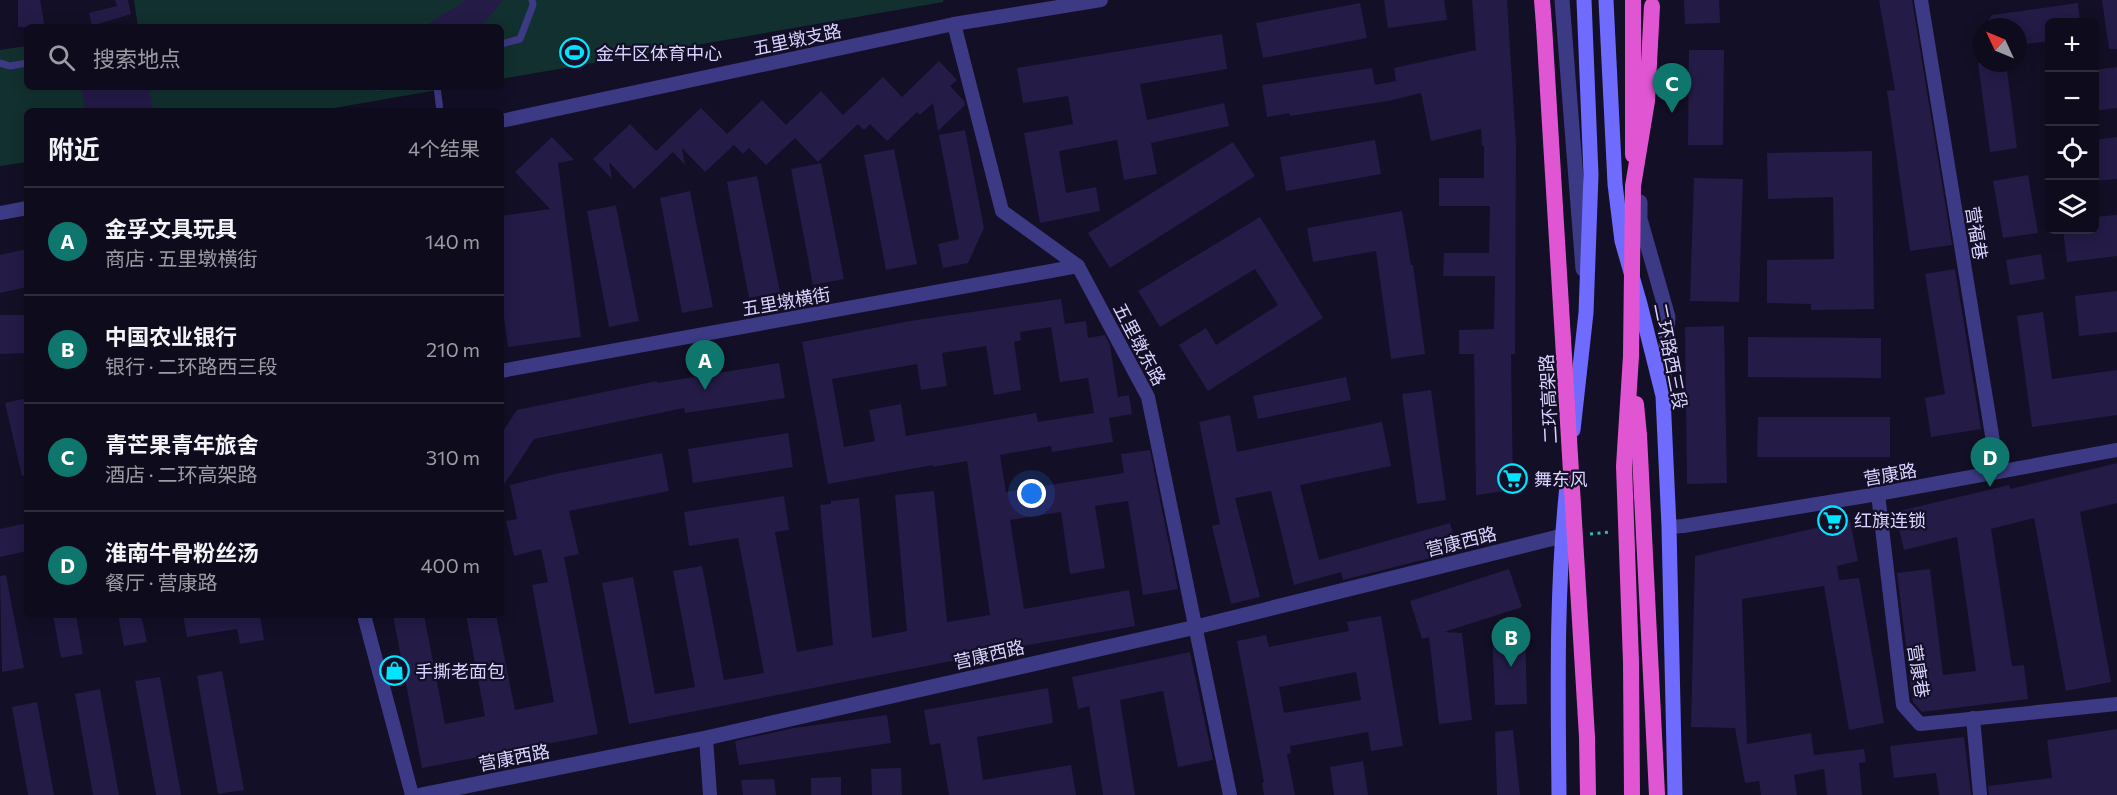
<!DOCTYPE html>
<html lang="zh">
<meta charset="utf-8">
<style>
body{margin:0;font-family:Commissioner,"Noto Sans SC",sans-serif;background:#1c1929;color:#f1f3f6}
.controls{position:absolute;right:18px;top:18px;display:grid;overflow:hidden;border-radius:9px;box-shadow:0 3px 15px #0003}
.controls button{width:54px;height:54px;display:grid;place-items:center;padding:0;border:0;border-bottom:2px solid #2e2b3b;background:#0e0b1c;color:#f1f3f6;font:30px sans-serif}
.compass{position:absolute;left:1973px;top:18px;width:54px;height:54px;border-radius:50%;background:#0e0b1c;box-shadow:0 3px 15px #0003;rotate:314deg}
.you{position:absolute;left:1032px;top:494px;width:21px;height:21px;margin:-15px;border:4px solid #fff;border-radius:50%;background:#1a73e8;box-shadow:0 0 0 9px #1a73e833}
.badge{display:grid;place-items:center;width:39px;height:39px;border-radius:50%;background:#0f766e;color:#fff;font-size:20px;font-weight:700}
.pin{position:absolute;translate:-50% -50px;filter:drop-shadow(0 2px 3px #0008)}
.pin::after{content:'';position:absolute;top:32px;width:21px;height:18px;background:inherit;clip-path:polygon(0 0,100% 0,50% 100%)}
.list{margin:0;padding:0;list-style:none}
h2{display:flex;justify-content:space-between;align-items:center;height:78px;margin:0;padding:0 24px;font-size:26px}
h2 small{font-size:20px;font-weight:400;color:#9b9ba3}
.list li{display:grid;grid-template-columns:39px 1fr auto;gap:18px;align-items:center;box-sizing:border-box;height:108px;padding:0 24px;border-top:2px solid #2e2b3b}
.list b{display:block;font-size:22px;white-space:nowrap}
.list p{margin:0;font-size:20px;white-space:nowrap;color:#9b9ba3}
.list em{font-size:20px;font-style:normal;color:#9b9ba3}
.icon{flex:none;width:33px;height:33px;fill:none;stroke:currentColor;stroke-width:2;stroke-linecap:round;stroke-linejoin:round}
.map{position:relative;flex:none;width:2117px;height:795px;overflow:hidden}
.search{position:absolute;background:#0e0b1c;box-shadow:0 3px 15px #0003;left:24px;top:24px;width:480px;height:66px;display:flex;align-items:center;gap:15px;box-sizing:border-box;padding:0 21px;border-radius:9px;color:#9b9ba3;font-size:22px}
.panel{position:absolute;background:#0e0b1c;box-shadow:0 3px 15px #0003;left:24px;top:108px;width:480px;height:510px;border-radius:9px}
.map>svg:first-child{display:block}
.green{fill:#12302f}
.building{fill:#241b47;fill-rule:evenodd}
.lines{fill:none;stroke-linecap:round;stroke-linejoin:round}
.path{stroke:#2fb8b0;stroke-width:3;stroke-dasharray:3 4.5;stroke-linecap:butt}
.service{stroke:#3d3a85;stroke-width:7}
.minor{stroke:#3d3a85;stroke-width:14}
.tertiary{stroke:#3d3a85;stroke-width:15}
.secondary{stroke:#6f6bff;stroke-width:15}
.trunk{stroke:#e055d1;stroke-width:16}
.trunk-bridge{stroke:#e055d1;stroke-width:16}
.labels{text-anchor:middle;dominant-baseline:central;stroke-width:4.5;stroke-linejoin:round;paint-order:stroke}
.street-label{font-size:18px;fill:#d9d4ff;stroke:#130f26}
.poi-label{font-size:18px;fill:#d9d4ff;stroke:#130f26;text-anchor:start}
</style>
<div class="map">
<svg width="2117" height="795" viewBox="0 0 2117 795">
<rect width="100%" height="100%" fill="#130f26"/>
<g class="green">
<polygon points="134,0 943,0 943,2 501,79 501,27 138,27"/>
<polygon points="27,46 27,87 455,87 317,111 27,111 27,162 0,166 0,50"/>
</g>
<g class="building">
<polygon points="18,0 40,0 45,27 18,27"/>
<polygon points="115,0 128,0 131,14 92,26 89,13 117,6"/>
<polygon points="466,0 503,0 484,23 478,27 423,27"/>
<polygon points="1384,0 1444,0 1447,20 1388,28"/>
<polygon points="1472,0 1507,0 1516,144 1515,354 1511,354 1513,490 1476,495 1474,354 1459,354 1459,330 1494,329 1495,276 1443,276 1444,253 1489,253 1490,206 1439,206 1439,178 1484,178 1484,146 1482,146 1481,129 1431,141 1421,93 1388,101 1290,116 1289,113 1267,117 1262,85 1372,68 1375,85 1396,81 1394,68 1476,50"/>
<polygon points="1684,0 1719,0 1720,23 1685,24"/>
<polygon points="1879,0 1912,0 1952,245 1910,251 1887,91 1895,90"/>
<polygon points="2102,0 2117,0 2117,49 2109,49"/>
<polygon points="1360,3 1367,38 1263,58 1256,23"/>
<polygon points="2078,3 2080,22 2049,22 2049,41 2018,45 2018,27 1984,27 1992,15"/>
<polygon points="1222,34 1227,69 1140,84 1147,120 1224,103 1229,126 1151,143 1157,174 1124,180 1117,140 1059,151 1066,193 1096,187 1100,211 1040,223 1024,133 1073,124 1068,96 1023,103 1017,68"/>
<polygon points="1689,50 1724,50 1723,145 1688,145"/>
<polygon points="939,61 957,80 950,86 964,101 965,105 938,131 933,103 920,115 917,112 887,141 870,124 864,130 858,124 818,162 795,138 766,165 749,148 743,154 734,145 705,172 682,148 685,165 673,152 634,189 609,162 612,179 593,159 630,124 656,151 701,108 727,134 762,100 786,125 821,91 843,115 883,77 902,97"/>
<polygon points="1978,63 2006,63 2017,148 1990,152"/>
<polygon points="2117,67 2117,108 2094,111 2094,70"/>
<polygon points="81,87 149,87 153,111 85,111"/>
<polygon points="965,130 984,228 968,263 943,268 938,244 959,239 939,135"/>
<polygon points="552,137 574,160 558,163 581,337 508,347 501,294 501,216 550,209 515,172"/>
<polygon points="2117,137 2117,179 2094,181 2094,140"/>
<polygon points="1375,140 1381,174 1286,191 1280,157"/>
<polygon points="1233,142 1255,176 1110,268 1088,233"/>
<polygon points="894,149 917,264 886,270 864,155"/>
<polygon points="1872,151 1874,309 1811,310 1811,304 1767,303 1767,260 1834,259 1833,197 1768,199 1767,153"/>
<polygon points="821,163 844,279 813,285 791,169"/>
<polygon points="2028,175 2038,233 2003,238 1993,181"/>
<polygon points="757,176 780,292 749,298 727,182"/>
<polygon points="1694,178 1743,179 1739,302 1690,301"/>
<polygon points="690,191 713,307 682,313 660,198"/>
<polygon points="618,205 616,206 639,321 609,327 587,211"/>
<polygon points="1402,211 1411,265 1413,265 1425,354 1391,359 1376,251 1313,262 1307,228"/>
<polygon points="2117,215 2117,256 2067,262 2063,230 2094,230 2094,217"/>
<polygon points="1260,217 1323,318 1208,391 1179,345 1206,328 1216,345 1278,305 1255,269 1160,327 1138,291"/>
<polygon points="27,249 27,287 0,293 0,255"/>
<polygon points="2041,254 2045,279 2010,285 2006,260"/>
<polygon points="1955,269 1981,429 1931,437 1925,398 1945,394 1925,274"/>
<polygon points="2117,291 2117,332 2079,336 2075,296"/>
<path d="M1061,299L1065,324L1086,321L1088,338L1105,335L1110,345L1118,397L1129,395L1132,414L1109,418L1113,442L1052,452L1051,446L1000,455L1006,492L1124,473L1121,454L1150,450L1178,589L1143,595L1128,501L1095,506L1105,568L1070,574L1061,512L1010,520L1024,609L1129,590L1135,626L962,657V659L629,724L602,583L633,577L655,694L695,687L673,571L702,566L724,680L764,673L738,538L689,546L684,512L784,496L789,530L775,532L797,652L833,645L820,505L831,504V501L859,498L872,638L907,631L895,495L934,491L947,622L990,615L967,461L933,467V465L828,484L802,342L910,321ZM1051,327L1060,382L1088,378L1094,413L1038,422L1036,413L906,436L901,404L869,410L875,441L844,447L832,379L917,364L921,390L947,386L942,353L986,346L994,395L1021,390L1014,342L1021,340L1020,332Z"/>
<polygon points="2043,312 2052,379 2117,370 2117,415 2032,427 2017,316"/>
<polygon points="0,315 27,315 27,353 0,354"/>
<polygon points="1724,326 1727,483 1687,484 1685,327"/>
<polygon points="1748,337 1881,338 1881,378 1748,377"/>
<polygon points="779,363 785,398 685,413 684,408 534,439 501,489 501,434 517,410 657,381 657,383"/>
<polygon points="1346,377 1351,400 1258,419 1253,396"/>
<polygon points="1431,390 1446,500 1417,504 1402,394"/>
<polygon points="27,398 27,475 22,476 5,403"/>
<polygon points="1230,415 1237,452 1382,422 1391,466 1300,485 1319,560 1450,523 1458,551 1343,580 1341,572 1294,585 1271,491 1235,498 1260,597 1231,604 1212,526 1220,524 1199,422"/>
<polygon points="1758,417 1890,417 1890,457 1757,457"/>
<polygon points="788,433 793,467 693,483 688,449"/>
<polygon points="662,453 669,491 569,511 579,554 564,557 598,734 422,768 393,615 424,615 445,724 485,716 466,615 496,615 515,710 554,702 532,585 548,582 541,549 514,556 506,521 517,519 510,485 555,474"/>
<polygon points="2117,463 2117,503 2080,512 2111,682 2066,691 2034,518 1991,529 2012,666 2024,665 2028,699 1922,712 1913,702 1897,573 1930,569 1943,675 1976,671 1957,537 1904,550 1895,512 2009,485 2010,489"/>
<polygon points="1850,520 1858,561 1837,566 1839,580 1859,578 1884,723 1849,730 1824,586 1742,599 1747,744 1811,733 1814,755 1864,749 1866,762 1859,763 1862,795 1827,795 1824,769 1794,775 1797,795 1761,795 1759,781 1745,783 1735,728 1691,727 1695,556"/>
<polygon points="27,523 27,551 0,557 0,529"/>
<polygon points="1509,569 1522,607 1444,632 1462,633 1472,720 1439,724 1429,637 1422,639 1410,601"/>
<polygon points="6,575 24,668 2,672 0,576"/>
<polygon points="53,615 76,615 83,654 61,658"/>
<polygon points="118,615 141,615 147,642 124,646"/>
<polygon points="183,615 260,615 264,640 240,644 237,629 187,637"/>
<path d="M1381,616L1403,746L1371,751L1368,732L1290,746L1291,753L1287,754L1295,795H1264L1262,783L1264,782L1237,641L1266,635L1269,647L1349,631L1347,622ZM1356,672L1361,700L1284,713L1279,687Z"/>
<polygon points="1525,630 1527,704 1495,705 1492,632"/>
<polygon points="1190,652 1213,760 1178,767 1163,691 1120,700 1135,795 1103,795 1089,706 1078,709 1072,677"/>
<polygon points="222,671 244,790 218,794 197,676"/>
<polygon points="160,677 181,795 156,795 135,681"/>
<polygon points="1048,688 1053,723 977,737 983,780 1071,765 1076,795 949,795 940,743 930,745 924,710"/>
<polygon points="100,689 119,795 93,795 75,694"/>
<polygon points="37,702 54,795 28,795 12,707"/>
<polygon points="887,715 891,743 739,765 735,741 794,728"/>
<polygon points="2117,729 2117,795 1989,795 1988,786 2052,778 2047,740"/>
<polygon points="1513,730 1520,795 1497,795 1495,732"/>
<polygon points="1964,737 1971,795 1939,795 1936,773 1894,778 1890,746"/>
<polygon points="1363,761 1368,795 1334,795 1330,767"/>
<polygon points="901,768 902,795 872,795 871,769"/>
<polygon points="841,777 841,795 811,795 811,778"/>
<polygon points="774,779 776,795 743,795 741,780"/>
</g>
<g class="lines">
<polyline class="path" points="1590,534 1610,532"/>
<g class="service">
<polyline points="501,44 520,39 533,5 532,0"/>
<polyline points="0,63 10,66 27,63"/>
<polyline points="376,87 378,87"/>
<polyline points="437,87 440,111"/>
</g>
<g class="minor">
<polyline points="1921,0 1998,472"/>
<polyline points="954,24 1002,211 1078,266 1148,397 1230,795"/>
<polyline points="501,121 954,24 1101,0"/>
<polyline points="0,213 27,208"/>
<polyline points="501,371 1078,266"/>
<polyline points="1878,494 1903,705 1920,724 2117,704"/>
<polyline points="1669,527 1683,526 1878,494 2117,450"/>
<polyline points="366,615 365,619 412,795"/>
<polyline points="1973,718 1980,795"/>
<polyline points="706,738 710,795"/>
</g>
<g class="tertiary">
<polyline points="1562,0 1583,269"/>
<polyline points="1640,202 1640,219 1668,317 1663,390"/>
<polyline points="421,795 706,738 1196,627 1562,536"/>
</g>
<g class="secondary">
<polyline points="1606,0 1615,184 1622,241 1640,304 1663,396 1669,527 1675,795"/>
<polyline points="1573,430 1586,313 1591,175 1584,0"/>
<path d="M1559,795C1558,692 1556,589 1567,486"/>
</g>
<g class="trunk">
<polyline points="1542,0 1544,25"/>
<polyline points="1633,0 1633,155"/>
</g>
<g class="trunk-bridge">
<polyline points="1544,25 1587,737 1588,795"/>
<polyline points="1636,404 1639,435 1657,795"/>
<polyline points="1632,795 1631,662 1624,466 1631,356 1633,186 1647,101 1652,6"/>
</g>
</g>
<defs>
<symbol id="stadium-ring" viewBox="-11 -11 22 22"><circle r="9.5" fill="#130f26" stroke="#00e5ff" stroke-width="1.5"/><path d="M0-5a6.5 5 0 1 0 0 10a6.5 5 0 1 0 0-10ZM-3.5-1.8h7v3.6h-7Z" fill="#00e5ff"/></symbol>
<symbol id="supermarket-ring" viewBox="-11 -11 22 22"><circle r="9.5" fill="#130f26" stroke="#00e5ff" stroke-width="1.5"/><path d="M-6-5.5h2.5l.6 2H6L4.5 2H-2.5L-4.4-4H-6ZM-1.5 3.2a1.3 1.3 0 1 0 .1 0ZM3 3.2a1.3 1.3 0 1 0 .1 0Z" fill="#00e5ff"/></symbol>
<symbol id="shop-ring" viewBox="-11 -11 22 22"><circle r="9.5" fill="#130f26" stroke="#00e5ff" stroke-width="1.5"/><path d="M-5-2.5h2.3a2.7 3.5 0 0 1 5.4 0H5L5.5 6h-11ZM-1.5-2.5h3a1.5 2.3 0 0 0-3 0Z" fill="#00e5ff"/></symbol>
</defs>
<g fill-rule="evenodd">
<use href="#stadium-ring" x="558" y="36" width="33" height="33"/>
<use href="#supermarket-ring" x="1496" y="462" width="33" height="33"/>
<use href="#supermarket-ring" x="1816" y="504" width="33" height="33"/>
<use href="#shop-ring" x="378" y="654" width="33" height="33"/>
</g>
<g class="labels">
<g class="street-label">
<text transform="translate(797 39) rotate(-12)">五里墩支路</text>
<text transform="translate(1977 233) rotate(81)">营福巷</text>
<text transform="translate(786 301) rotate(-10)">五里墩横街</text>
<text transform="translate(1140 344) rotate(62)">五里墩东路</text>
<text transform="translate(1671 356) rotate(79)">二环路西三段</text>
<text transform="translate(1548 399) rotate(-93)">二环高架路</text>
<text transform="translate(1890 474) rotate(-10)">营康路</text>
<text transform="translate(1461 541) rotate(-14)">营康西路</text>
<text transform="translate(989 654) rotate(-13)">营康西路</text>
<text transform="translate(1919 671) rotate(81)">营康巷</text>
<text transform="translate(514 757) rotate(-11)">营康西路</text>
</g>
<g class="poi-label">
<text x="596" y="53">金牛区体育中心</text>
<text x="1534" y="479">舞东风</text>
<text x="1854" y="520">红旗连锁</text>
<text x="415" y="671">手撕老面包</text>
</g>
</g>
</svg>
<div class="controls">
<button>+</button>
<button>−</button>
<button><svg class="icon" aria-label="locate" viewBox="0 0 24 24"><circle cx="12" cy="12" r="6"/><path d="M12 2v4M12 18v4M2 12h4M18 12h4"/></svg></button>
<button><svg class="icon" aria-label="layers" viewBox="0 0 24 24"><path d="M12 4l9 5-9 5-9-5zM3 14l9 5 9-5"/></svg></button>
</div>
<svg class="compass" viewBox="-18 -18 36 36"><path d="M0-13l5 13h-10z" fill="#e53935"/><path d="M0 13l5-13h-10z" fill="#9b9ba3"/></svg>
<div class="you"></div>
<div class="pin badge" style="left:705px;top:390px">A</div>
<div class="pin badge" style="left:1511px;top:667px">B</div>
<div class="pin badge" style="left:1672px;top:113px">C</div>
<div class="pin badge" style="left:1990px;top:487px">D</div>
<div class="search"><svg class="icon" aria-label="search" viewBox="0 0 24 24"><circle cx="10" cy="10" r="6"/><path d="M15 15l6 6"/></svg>搜索地点</div>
<section class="panel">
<h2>附近<small>4个结果</small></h2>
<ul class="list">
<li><span class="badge">A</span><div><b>金孚文具玩具</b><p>商店 · 五里墩横街</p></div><em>140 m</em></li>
<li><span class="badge">B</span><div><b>中国农业银行</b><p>银行 · 二环路西三段</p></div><em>210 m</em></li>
<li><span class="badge">C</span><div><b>青芒果青年旅舍</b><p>酒店 · 二环高架路</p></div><em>310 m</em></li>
<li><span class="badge">D</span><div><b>淮南牛骨粉丝汤</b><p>餐厅 · 营康路</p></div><em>400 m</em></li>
</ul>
</section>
</div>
